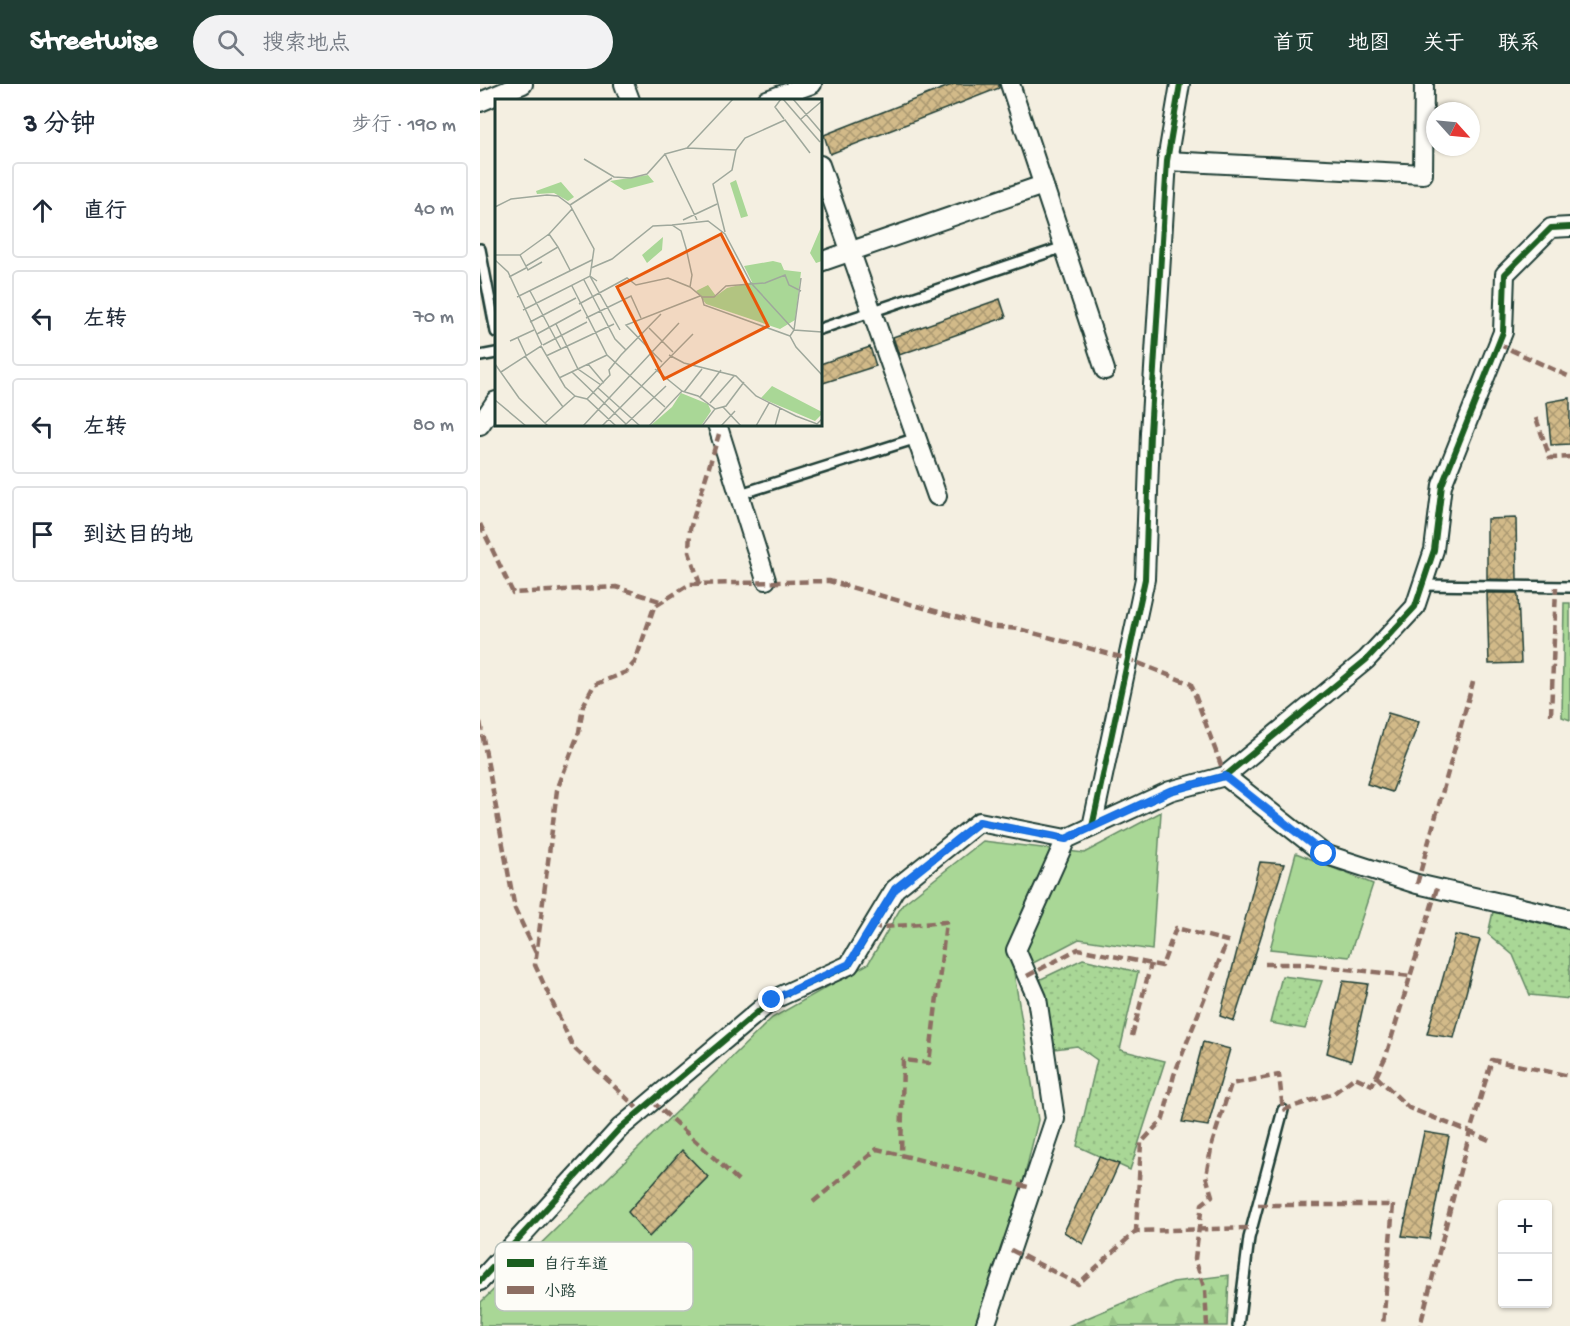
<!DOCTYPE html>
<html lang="zh">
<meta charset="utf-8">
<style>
body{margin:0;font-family:"Gochi Hand","LXGW WenKai TC",sans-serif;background:#f2f2f3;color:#1f2937}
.controls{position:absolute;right:18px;bottom:18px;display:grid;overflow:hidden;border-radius:6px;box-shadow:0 2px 4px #0004}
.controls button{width:54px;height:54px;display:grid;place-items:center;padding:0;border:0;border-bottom:2px solid #e0e1e3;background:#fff;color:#1f2937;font:30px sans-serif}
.compass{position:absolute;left:946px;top:18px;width:54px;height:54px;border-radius:50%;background:#fff;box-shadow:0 2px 4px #0004;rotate:117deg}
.stop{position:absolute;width:18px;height:18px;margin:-14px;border:4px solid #1a73e8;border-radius:50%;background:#fff}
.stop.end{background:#1a73e8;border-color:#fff;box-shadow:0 2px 6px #0008}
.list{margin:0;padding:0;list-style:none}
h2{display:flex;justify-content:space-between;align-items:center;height:78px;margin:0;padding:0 24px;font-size:26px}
h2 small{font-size:20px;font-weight:400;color:#747a83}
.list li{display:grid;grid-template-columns:39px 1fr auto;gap:18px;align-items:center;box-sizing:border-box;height:96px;margin:0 12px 12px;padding:0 12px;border:2px solid #e0e1e3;border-radius:6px}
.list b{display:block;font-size:22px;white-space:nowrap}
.list em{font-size:20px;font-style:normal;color:#747a83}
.icon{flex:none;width:33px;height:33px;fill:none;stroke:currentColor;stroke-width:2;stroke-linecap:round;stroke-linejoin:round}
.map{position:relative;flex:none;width:1090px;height:1242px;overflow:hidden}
header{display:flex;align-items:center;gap:36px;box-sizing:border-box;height:84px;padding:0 30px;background:#1f3d34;color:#fff}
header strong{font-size:28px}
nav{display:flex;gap:33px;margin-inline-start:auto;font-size:21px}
.search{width:420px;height:54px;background:#f2f2f3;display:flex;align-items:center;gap:15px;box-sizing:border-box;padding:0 21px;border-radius:33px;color:#747a83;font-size:22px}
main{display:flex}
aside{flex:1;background:#fff}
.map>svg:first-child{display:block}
.grass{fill:url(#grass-dots);stroke:#648a65;stroke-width:1.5}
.forest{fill:url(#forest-firs);stroke:#648a65;stroke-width:1.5}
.garden{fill:#a9d796;stroke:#648a65;stroke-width:1.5}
.building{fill:url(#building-cross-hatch);stroke:#1f3d34;stroke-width:1.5}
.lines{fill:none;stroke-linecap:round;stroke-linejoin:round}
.lane-casing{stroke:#1f3d34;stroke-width:14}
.street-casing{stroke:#1f3d34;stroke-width:22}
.lane{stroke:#fdfcf7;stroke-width:9}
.street{stroke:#fdfcf7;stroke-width:18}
.quiet{stroke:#8d6e63;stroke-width:4.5;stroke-dasharray:9 4.5;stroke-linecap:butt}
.cycleway-casing{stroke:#fdfcf7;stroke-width:10}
.cycleway{stroke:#1b5e20;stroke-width:6}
.route{stroke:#1a73e8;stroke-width:8}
.inset-road{fill:none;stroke:#9fa89c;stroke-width:1.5}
.view{fill:#e8590c;fill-opacity:0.15;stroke:#e8590c;stroke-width:3}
.inset-edge{fill:none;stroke:#1f3d34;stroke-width:3}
.key{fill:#fdfcf7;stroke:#bac3bc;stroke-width:1.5}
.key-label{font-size:16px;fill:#1f3d34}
</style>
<header>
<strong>Streetwise</strong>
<div class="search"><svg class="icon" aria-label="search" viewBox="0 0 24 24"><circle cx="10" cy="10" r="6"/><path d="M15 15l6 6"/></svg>搜索地点</div>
<nav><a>首页</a><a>地图</a><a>关于</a><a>联系</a></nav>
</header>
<main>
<aside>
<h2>3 分钟<small>步行 · 190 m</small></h2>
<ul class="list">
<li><svg class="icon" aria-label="ahead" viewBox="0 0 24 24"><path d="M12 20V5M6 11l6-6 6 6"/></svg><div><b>直行</b></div><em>40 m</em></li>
<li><svg class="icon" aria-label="left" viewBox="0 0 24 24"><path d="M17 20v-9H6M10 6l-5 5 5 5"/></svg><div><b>左转</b></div><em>70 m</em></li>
<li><svg class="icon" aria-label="left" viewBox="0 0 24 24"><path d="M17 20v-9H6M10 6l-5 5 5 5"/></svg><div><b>左转</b></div><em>80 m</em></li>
<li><svg class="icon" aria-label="arrive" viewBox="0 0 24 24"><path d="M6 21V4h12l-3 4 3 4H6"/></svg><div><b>到达目的地</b></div></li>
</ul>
</aside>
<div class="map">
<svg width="1090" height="1242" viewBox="0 0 1090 1242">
<defs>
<pattern id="grass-dots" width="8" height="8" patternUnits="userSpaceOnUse" patternTransform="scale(1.5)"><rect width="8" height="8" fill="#a9d796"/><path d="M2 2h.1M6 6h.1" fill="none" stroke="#91b982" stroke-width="1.8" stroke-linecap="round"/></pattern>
<pattern id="forest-firs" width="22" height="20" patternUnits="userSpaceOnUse" patternTransform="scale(1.5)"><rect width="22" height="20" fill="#a9d796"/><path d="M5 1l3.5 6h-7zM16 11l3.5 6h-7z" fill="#91b982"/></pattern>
<pattern id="building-cross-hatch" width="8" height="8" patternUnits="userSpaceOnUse" patternTransform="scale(1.5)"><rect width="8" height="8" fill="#d2ba89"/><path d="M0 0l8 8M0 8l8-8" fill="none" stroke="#aa9871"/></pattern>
</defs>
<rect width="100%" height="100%" fill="#f4efe1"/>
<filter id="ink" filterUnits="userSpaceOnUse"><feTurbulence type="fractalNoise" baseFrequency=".0167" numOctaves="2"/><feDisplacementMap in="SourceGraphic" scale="12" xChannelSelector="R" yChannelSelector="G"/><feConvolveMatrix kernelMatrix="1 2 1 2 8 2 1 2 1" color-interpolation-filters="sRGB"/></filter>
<g filter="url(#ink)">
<g class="grass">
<polygon points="1013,828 1090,846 1090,915 1050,911 1033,871 1008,850"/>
<polygon points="603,875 658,888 640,966 685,977 650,1086 597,1062 617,976 597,962 575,965 559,896"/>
<polygon points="802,892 842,897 825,945 790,939"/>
</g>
<polygon class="forest" points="749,1191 747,1242 588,1242 693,1198"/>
<g class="garden">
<polygon points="1084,519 1090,519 1090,636 1082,633"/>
<polygon points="681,728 672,866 599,855 534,889 558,1036 509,1242 0,1242 1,1218 292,934 388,880 423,820 503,757 604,769"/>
<polygon points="816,769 893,800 869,873 790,865"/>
</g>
<g class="building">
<polygon points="474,0 519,0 519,4 350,70 344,51"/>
<polygon points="520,215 526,233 419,271 413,253"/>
<polygon points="390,263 396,282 340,300 340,280"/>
<polygon points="1090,314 1090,360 1071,361 1067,318"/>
<polygon points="1036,434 1037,496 1007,495 1007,435"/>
<polygon points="1007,509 1037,509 1038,512 1041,579 1009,580"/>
<polygon points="908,629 939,638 912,708 887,700"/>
<polygon points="780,778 804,780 754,937 740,932"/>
<polygon points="975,851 1000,856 974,954 947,950"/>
<polygon points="863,897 888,900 871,977 847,969"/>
<polygon points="723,958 750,965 728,1042 702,1038"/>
<polygon points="944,1048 969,1052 949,1155 922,1152"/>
<polygon points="202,1066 228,1093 169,1153 148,1128"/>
<polygon points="619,1073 639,1080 603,1160 584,1148"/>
</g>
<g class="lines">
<defs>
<g id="lane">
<polyline points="0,165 16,248"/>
<polyline points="340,245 584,163"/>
<polyline points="0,272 16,269"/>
<polyline points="257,411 437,354"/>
<polyline points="942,501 1090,503"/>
<polyline points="758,1242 769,1154 803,1026"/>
</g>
<g id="street">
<polyline points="144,0 150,16"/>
<polyline points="530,0 625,286"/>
<polyline points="287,16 332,0"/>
<polyline points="0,18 43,0"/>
<polyline points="687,77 943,90 944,0"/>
<polyline points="340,81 457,412"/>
<polyline points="340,178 563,101"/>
<polyline points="237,340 286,496"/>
<polyline points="0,341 16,317"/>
<polyline points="745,692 844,770 937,800 1090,835"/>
<polyline points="612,743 665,495 670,349 687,77 700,0"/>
<polyline points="0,1197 140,1044 292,916 369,881 415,805 499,738 586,755 690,707 745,692 886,576 935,523 954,466 962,401 1023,248 1025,190 1071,144 1090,143"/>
<polyline points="505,1242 575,1035 557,914 536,866 586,755"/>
</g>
</defs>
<use href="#lane" class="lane-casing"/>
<use href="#street" class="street-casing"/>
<use href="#lane" class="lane"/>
<use href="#street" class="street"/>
<g class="quiet">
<polyline points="1018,260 1090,293"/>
<polyline points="1056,334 1070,374 1090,373"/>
<polyline points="0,440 33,509 136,503 183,518"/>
<polyline points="220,500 209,468 210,445 239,350"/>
<polyline points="1071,631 1076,503"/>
<polyline points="0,638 35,825 56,869"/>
<polyline points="937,800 993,598"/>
<polyline points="391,844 466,838 449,979 423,976 421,1071"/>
<polyline points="785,880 824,880 930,892"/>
<polyline points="547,892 598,865 682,882 696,844 747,857 694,991 683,1035 661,1059 656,1147"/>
<polyline points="652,952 671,880"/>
<polyline points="896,992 929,1024 990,1048 940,1242"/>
<polyline points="172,1017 260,1098"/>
<polyline points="160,1027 93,963 55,881 77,706 99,648 103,622 114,601 146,588 155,578 174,523 210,500 349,497 508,542 539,545 648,575 711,600 745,692"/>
<polyline points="1009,1056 990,1048 1012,976 1090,992"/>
<polyline points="333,1118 397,1065 552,1104"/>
<polyline points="778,1121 913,1121 903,1242"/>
<polyline points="531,1166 598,1200 656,1147 771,1144"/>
<polyline points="727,1242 725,1206 715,1175 722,1120 732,1112 726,1092 732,1060 751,1000 799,991 803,1026 854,1009 875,993 892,1001 906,972 957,804"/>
</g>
<defs>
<g id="cycleway">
<polyline points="612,743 665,495 670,349 687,77 700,0"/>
<polyline points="0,1197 140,1044 292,916 369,881 415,805 499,738 586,755 690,707 745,692 886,576 935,523 954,466 962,401 1023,248 1025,190 1071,144 1090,143"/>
</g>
</defs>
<use href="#cycleway" class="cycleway-casing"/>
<use href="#cycleway" class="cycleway"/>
</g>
</g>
<g class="lines" filter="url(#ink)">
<polyline class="route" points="292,916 369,880 415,805 499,738 586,755 690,707 745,692 844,770"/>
</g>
<g transform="translate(15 15)">
<rect width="327" height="327" fill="#f4efe1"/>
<path d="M153,76L159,83L129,91L115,82ZM327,126V162L321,164L315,154ZM277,287L327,313V315L320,322L266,299ZM186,294L213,305L216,312L206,327H155L177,308Z" fill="#a9d796"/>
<path d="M66,83L79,98L73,102L59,94L42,95L41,92ZM168,138L167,151L152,164L147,156Z" fill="#a9d796"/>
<path d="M241,81L253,117L246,119L235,84ZM278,162L286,164L289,171L306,173L300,221L285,230L211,205L201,192L213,186L221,197L232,189L257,183L249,167Z" fill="#a9d796"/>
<path class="inset-road" d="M286,0L280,8L289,20M288,0L325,43M298,0L327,34M306,20L327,2M192,49L238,0M89,60L119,78L136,79L152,75L170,55M75,106L117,79M0,108L16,100L52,96L63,97L75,106L99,150L95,177L125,231M188,121L222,105M202,121L170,55L192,49L241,51M177,126L213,122L230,135L256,184L299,231L295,237L301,248L327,276M230,133L218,85L237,71L241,51L250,39L290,21L315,54M63,148L75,171M0,156H25L33,171L47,163M25,156L54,135M0,161L13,173L47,246M31,167L63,148L54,135L77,110M96,169L117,160L158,127L177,126L186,132L191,149L197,176L195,188M14,178L31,169M306,179L299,231L327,233M89,181L120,240L131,251M77,187L112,256L170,308M35,192L66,250M22,198L97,161M207,198H219L231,187L270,184L290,176L294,186L306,192M84,205L132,179L141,186L173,179L195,188L207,198L209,206L295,237M28,211L95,177L102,182M91,219L136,197L146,219M35,223L81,199M61,225L83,270L106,286M154,229L178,253M42,235L86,211M23,239L31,256M15,242L39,231M48,246L92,223M174,256L189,264L241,277L261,297L301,317L322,325L327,320M30,257L68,308M51,257L119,225M167,263L131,226L205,197M0,265L24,299L53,327M93,265L109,284M160,270L187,292M6,273L46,247L70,288L80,297M77,273L131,325M64,279L112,256M103,289L145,327M189,293L207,270M205,298L226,271M92,300L115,276L114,271L126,256L166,215M0,301L31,327M215,304L239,277M228,308L246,327M220,310L231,307L249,283M50,324L80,297L92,300L121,327M88,327L184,224M107,327L198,235M129,327L171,287M154,327L187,292L203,297L220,310L207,327M226,327L240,312M261,327L274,304M280,327L285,309"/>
<path class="view" d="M226,135L273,227L169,280L122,188Z"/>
<rect width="327" height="327" class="inset-edge"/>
</g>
<rect x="15" y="1158" width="198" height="69" rx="9" class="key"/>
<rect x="27" y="1175" width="27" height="8" fill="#1b5e20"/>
<rect x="27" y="1202" width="27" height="8" fill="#8d6e63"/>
<g class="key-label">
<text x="64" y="1185">自行车道</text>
<text x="64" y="1212">小路</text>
</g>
</svg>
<div class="controls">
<button>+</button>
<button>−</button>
</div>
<svg class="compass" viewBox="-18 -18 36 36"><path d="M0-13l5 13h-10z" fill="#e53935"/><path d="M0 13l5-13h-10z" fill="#747a83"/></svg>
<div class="stop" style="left:844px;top:770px"></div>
<div class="stop end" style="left:292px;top:916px"></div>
</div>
</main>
